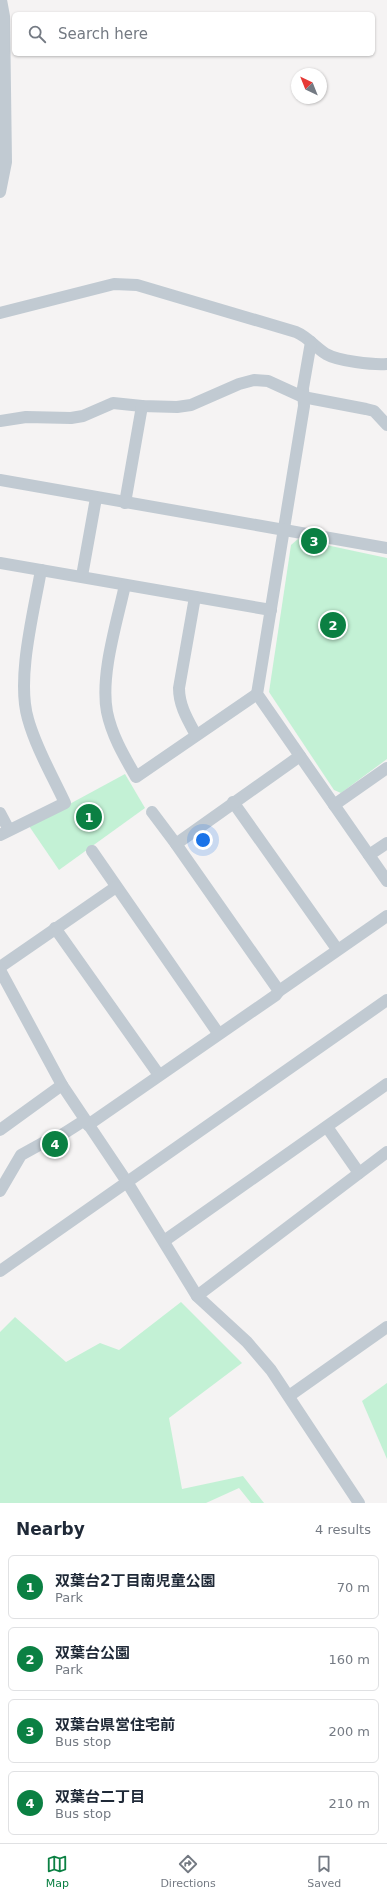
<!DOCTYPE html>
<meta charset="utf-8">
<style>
body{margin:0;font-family:"DejaVu Sans","Noto Sans JP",sans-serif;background:#f6f6f7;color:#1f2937}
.compass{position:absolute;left:291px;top:68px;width:36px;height:36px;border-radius:50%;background:#fff;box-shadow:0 1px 3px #0004;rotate:317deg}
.you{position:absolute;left:203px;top:840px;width:14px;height:14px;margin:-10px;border:3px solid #fff;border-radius:50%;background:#1a73e8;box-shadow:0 0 0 6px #1a73e833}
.badge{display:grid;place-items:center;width:26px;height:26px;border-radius:50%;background:#0b8043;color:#fff;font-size:13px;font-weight:700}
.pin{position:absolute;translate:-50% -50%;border:2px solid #fff;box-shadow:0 1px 4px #0006}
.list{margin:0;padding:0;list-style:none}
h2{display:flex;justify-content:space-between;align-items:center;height:52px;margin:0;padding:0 16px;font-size:17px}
h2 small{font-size:13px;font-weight:400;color:#747a83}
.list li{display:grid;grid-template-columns:26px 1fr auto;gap:12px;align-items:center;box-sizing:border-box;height:64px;margin:0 8px 8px;padding:0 8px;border:1px solid #e0e1e3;border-radius:6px}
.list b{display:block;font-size:15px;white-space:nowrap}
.list p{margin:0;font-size:13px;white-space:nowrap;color:#747a83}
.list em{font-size:13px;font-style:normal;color:#747a83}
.icon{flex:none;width:22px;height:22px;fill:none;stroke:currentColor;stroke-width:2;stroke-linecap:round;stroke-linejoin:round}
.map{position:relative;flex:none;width:387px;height:1503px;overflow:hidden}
.search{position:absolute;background:#fff;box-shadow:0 1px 3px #0004;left:12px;right:12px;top:12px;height:44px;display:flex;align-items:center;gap:10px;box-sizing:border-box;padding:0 14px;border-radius:6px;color:#747a83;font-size:15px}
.sheet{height:340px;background:#fff}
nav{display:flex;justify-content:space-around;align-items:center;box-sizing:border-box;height:56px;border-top:1px solid #e0e1e3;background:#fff;font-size:11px;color:#747a83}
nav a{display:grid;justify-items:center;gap:2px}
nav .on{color:#0b8043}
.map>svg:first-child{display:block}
.green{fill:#c3f1d5}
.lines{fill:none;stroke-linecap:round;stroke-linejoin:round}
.minor{stroke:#c1cad2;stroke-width:12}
</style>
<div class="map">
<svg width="387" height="1503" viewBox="0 0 387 1503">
<rect width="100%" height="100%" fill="#f5f3f3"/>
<g class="green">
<polygon points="298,539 387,558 387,759 341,793 334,790 269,692 291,545"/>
<polygon points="125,774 145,808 59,870 29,826"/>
<polygon points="181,1302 242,1363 169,1418 182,1489 243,1476 264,1503 251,1503 239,1488 206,1503 0,1503 0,1332 15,1317 66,1362 100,1343 119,1350"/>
<polygon points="387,1383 387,1459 362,1401"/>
</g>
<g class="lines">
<g class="minor">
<polyline points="0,192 6,162 4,16 1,0"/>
<path d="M0,313L114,284L137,285L296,332C308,337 315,347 326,354C338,361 373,365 387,364"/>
<polyline points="311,342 303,388 304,406 257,694 387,881"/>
<polyline points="0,421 26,417 71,418 83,416 113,403 142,406 177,407 191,405 239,384 254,380 268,381 303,397 366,409 374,411 387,425"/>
<polyline points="0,480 387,548"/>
<polyline points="125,503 142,406"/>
<path d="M0,563C91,578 181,594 271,610"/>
<polyline points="82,576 96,498"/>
<path d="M125,585C117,622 100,675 107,712C112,736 124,756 136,777L257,694"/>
<path d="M195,597L179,688C179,706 188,720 196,735"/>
<polyline points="233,802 337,949"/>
<polyline points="334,805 387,768"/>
<polyline points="152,812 176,844"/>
<polyline points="0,813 9,830"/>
<path d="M0,835L65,803C52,775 36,748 28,719C16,679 34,611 41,570"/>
<polyline points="92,851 218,1033"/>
<polyline points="369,855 387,843"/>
<polyline points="55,928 159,1075"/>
<polyline points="0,967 116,887"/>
<polyline points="0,970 62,1085 127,1182 197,1296 247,1342 271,1370 359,1503"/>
<polyline points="279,991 176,844 300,756"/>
<polyline points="88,1125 276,995 279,991 387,916"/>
<polyline points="327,1127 359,1173"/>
<polyline points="0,1130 62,1085"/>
<polyline points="0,1191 21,1155 50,1139 52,1141 85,1120"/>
<polyline points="164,1241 387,1084"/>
<polyline points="0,1271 387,1000"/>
<polyline points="197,1296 387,1152"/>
<polyline points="289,1396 387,1327"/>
</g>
</g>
</svg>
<svg class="compass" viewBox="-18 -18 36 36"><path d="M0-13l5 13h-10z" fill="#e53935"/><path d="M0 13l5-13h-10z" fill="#747a83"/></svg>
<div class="you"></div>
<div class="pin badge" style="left:89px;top:817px">1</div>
<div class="pin badge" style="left:333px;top:625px">2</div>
<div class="pin badge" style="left:314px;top:541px">3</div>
<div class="pin badge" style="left:55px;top:1144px">4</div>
<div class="search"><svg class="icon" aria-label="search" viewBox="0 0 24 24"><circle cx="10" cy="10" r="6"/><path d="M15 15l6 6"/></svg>Search here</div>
</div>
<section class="sheet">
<h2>Nearby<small>4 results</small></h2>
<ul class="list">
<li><span class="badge">1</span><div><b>双葉台2丁目南児童公園</b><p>Park</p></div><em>70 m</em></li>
<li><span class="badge">2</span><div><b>双葉台公園</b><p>Park</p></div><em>160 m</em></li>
<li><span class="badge">3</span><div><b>双葉台県営住宅前</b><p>Bus stop</p></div><em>200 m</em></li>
<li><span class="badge">4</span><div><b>双葉台二丁目</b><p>Bus stop</p></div><em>210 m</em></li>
</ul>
</section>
<nav>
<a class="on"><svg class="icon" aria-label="map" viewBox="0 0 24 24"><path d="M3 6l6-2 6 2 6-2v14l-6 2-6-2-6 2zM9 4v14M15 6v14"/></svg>Map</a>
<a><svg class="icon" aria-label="directions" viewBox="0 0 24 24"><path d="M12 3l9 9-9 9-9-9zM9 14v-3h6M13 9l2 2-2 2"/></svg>Directions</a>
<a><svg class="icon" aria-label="saved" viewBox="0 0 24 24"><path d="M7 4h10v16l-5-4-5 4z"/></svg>Saved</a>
</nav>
